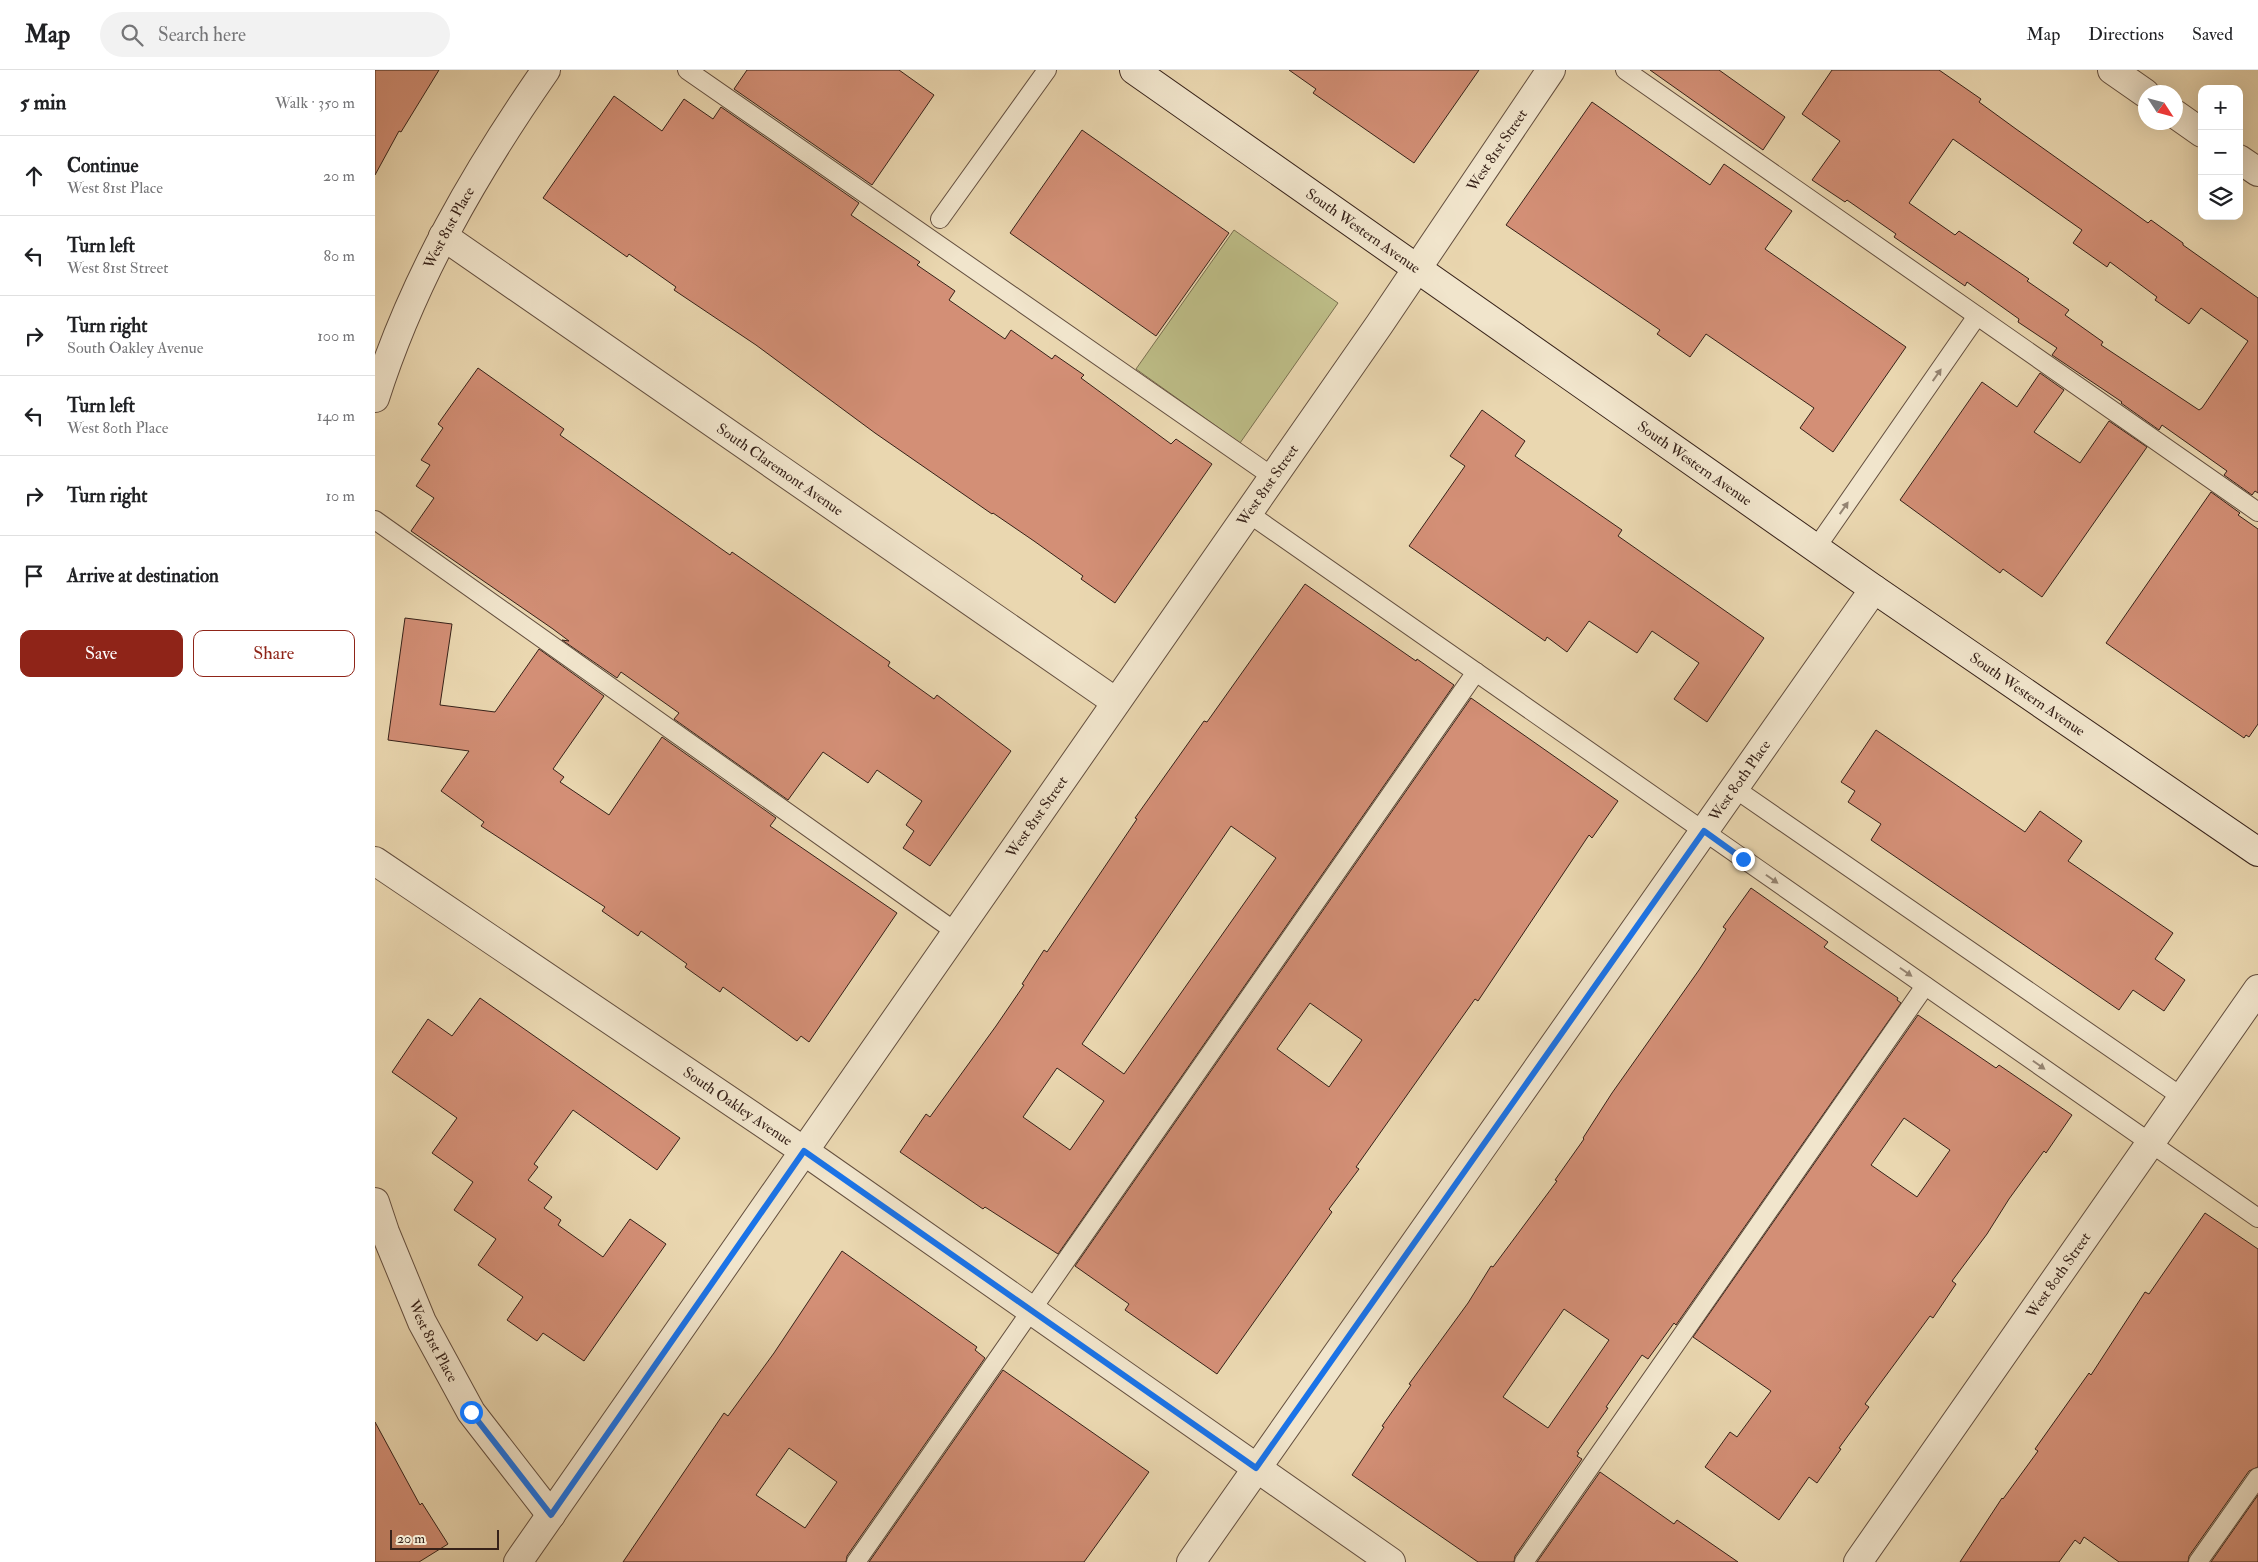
<!DOCTYPE html>
<meta charset="utf-8">
<style>
body{margin:0;font-family:"IM FELL Double Pica",serif;background:#f2f2f2;color:#202124}
.controls{position:absolute;right:15px;top:15px;display:grid;overflow:hidden;border-radius:10px;box-shadow:0 5px 20px #0002}
.controls button{width:45px;height:45px;display:grid;place-items:center;padding:0;border:0;border-bottom:1px solid #e0e0e0;background:#fff;color:#202124;font:25px sans-serif}
.compass{position:absolute;left:1763px;top:15px;width:45px;height:45px;border-radius:50%;background:#fff;box-shadow:0 5px 20px #0002;rotate:126deg}
.scale{position:absolute;left:15px;bottom:12px;width:109px;box-sizing:border-box;padding-left:5px;border:2px solid #372219;border-top:0;font-size:14px;line-height:18px;white-space:nowrap;color:#372219;-webkit-text-stroke:4px #f1e5cc;paint-order:stroke}
.stop{position:absolute;width:15px;height:15px;margin:-11px;border:4px solid #1a73e8;border-radius:50%;background:#fff}
.stop.end{background:#1a73e8;border-color:#fff;box-shadow:0 1px 5px #0008}
.list{margin:0;padding:0;list-style:none}
h2{display:flex;justify-content:space-between;align-items:center;height:65px;margin:0;padding:0 20px;font-size:21px}
h2 small{font-size:16px;font-weight:400;color:#757577}
.list li{display:grid;grid-template-columns:32px 1fr auto;gap:15px;align-items:center;box-sizing:border-box;height:80px;padding:0 20px;border-top:1px solid #e0e0e0}
.list b{display:block;font-size:19px;white-space:nowrap}
.list p{margin:0;font-size:16px;white-space:nowrap;color:#757577}
.list em{font-size:16px;font-style:normal;color:#757577}
.actions{display:flex;gap:10px;padding:15px 20px}
.actions a{flex:1;padding:11px 0;border:1px solid #8f2418;border-radius:10px;text-align:center;font-size:18px;color:#8f2418}
.actions .main{background:#8f2418;color:#fff}
.icon{flex:none;width:28px;height:28px;fill:none;stroke:currentColor;stroke-width:2;stroke-linecap:round;stroke-linejoin:round}
.map{position:relative;flex:none;width:1883px;height:1492px;overflow:hidden}
header{display:flex;align-items:center;gap:30px;box-sizing:border-box;height:70px;padding:0 25px;background:#fff;border-bottom:1px solid #e0e0e0}
header strong{font-size:24px}
nav{display:flex;gap:28px;margin-inline-start:auto;font-size:18px}
.search{width:350px;height:45px;background:#f2f2f2;display:flex;align-items:center;gap:12px;box-sizing:border-box;padding:0 18px;border-radius:28px;color:#757577;font-size:19px}
main{display:flex}
aside{flex:1;background:#fff}
.map>svg:first-child{display:block}
.green{fill:#bdbd87;stroke:#7a7050}
.building{fill:#d38f76;stroke:#372219;fill-rule:evenodd}
.lines{fill:none;stroke-linecap:round;stroke-linejoin:round}
.lane-casing{stroke:#644f3f;stroke-width:20}
.street-casing{stroke:#644f3f;stroke-width:30}
.secondary-casing{stroke:#372219;stroke-width:30}
.lane{stroke:#f1e5cc;stroke-width:18}
.street{stroke:#f1e5cc;stroke-width:28}
.secondary{stroke:#f1e5cc;stroke-width:28}
.oneway{fill:#948472}
.route{stroke:#1a73e8;stroke-width:6}
.labels{text-anchor:middle;dominant-baseline:central;stroke-width:4;stroke-linejoin:round;paint-order:stroke}
.street-label{font-size:15px;fill:#372219;stroke:#f1e5cc}
</style>
<header>
<strong>Map</strong>
<div class="search"><svg class="icon" aria-label="search" viewBox="0 0 24 24"><circle cx="10" cy="10" r="6"/><path d="M15 15l6 6"/></svg>Search here</div>
<nav><a>Map</a><a>Directions</a><a>Saved</a></nav>
</header>
<main>
<aside>
<h2>5 min<small>Walk · 350 m</small></h2>
<ul class="list">
<li><svg class="icon" aria-label="ahead" viewBox="0 0 24 24"><path d="M12 20V5M6 11l6-6 6 6"/></svg><div><b>Continue</b><p>West 81st Place</p></div><em>20 m</em></li>
<li><svg class="icon" aria-label="left" viewBox="0 0 24 24"><path d="M17 20v-9H6M10 6l-5 5 5 5"/></svg><div><b>Turn left</b><p>West 81st Street</p></div><em>80 m</em></li>
<li><svg class="icon" aria-label="right" viewBox="0 0 24 24"><path d="M7 20v-9h11M14 6l5 5-5 5"/></svg><div><b>Turn right</b><p>South Oakley Avenue</p></div><em>100 m</em></li>
<li><svg class="icon" aria-label="left" viewBox="0 0 24 24"><path d="M17 20v-9H6M10 6l-5 5 5 5"/></svg><div><b>Turn left</b><p>West 80th Place</p></div><em>140 m</em></li>
<li><svg class="icon" aria-label="right" viewBox="0 0 24 24"><path d="M7 20v-9h11M14 6l5 5-5 5"/></svg><div><b>Turn right</b></div><em>10 m</em></li>
<li><svg class="icon" aria-label="arrive" viewBox="0 0 24 24"><path d="M6 21V4h12l-3 4 3 4H6"/></svg><div><b>Arrive at destination</b></div></li>
</ul>
<div class="actions"><a class="main">Save</a><a>Share</a></div>
</aside>
<div class="map">
<svg width="1883" height="1492" viewBox="0 0 1883 1492">
<rect width="100%" height="100%" fill="#ead7b0"/>
<filter id="stains"><feTurbulence type="fractalNoise" baseFrequency=".004" numOctaves="4"/><feColorMatrix values="0 0 0 0 .2 0 0 0 0 .09 0 0 0 0 .02 0 0 0 .5 -.17"/></filter>
<radialGradient id="worn" r=".72"><stop offset=".6" stop-color="#630" stop-opacity="0"/><stop offset="1" stop-color="#630" stop-opacity=".3"/></radialGradient>
<polygon class="green" points="859,160 963,233 865,373 761,299"/>
<g class="building">
<polygon points="0,0 64,0 26,62 24,61 0,105"/>
<polygon points="372,0 524,0 559,25 497,115 359,19"/>
<polygon points="914,0 1104,0 1039,93 938,23 941,19"/>
<polygon points="1275,0 1344,0 1410,47 1388,80"/>
<path d="M1457,0H1564L1606,29L1604,32L1641,59L1773,153L1776,150L1808,173V175L1883,228V423L1880,421L1877,425L1849,405L1852,401L1787,355L1784,360L1746,333L1747,332L1677,285L1682,278L1643,252L1644,249L1592,212L1590,216L1519,167L1521,164L1472,130L1470,132L1437,110L1465,71L1427,44ZM1578,69L1707,160L1698,173L1732,197L1735,192L1782,227L1780,230L1814,254L1826,238L1873,271L1827,338L1824,340L1726,275L1728,272L1690,245L1694,240L1652,211L1654,209L1584,161L1580,165L1534,133Z"/>
<polygon points="239,26 287,61 309,29 338,49 346,37 484,133 476,145 545,192 542,195 580,221 574,230 630,269 636,260 677,289 680,285 709,305 706,308 796,374 801,369 837,394 740,533 706,509 708,506 659,471 618,443 617,444 500,363 381,275 299,220 301,217 254,184 252,187 168,128"/>
<polygon points="1217,32 1335,115 1349,94 1417,141 1390,179 1531,277 1458,382 1425,358 1439,338 1331,264 1315,287 1282,264 1285,260 1131,155"/>
<polygon points="707,60 854,163 781,266 635,163"/>
<polygon points="103,298 189,359 185,365 355,485 357,482 515,592 513,596 559,629 562,625 636,681 555,796 528,778 539,761 531,755 547,731 502,700 493,713 448,682 413,730 299,649 304,643 246,602 242,608 187,570 194,571 178,559 36,461 59,428 41,416 55,395 46,390 68,358 63,354"/>
<polygon points="1665,303 1689,320 1659,362 1705,393 1734,351 1772,377 1667,527 1628,499 1625,503 1525,430 1607,312 1642,337"/>
<polygon points="1107,340 1150,371 1140,386 1247,460 1243,466 1389,568 1332,652 1299,629 1324,593 1277,561 1262,583 1214,551 1192,582 1172,567 1170,571 1034,476 1090,396 1075,386"/>
<polygon points="1836,422 1865,443 1863,445 1883,459 1883,654 1874,667 1871,665 1869,668 1731,573"/>
<path d="M930,514L1041,591L1042,589L1079,615L683,1184L610,1137L608,1139L525,1082L551,1044L555,1047L621,956L649,915L647,914L669,880L672,882L762,749L760,748L829,651L832,652ZM856,756L901,788L749,1004L707,974ZM682,998L729,1031L695,1080L648,1047Z"/>
<polygon points="30,548 77,554 65,635 120,642 164,579 229,626 178,699 189,707 185,712 234,745 287,667 401,748 395,756 398,758 522,843 434,972 426,966 422,971 348,917 345,922 310,897 312,894 266,861 263,866 227,841 230,837 106,756 109,752 66,721 94,681 13,670"/>
<path d="M1096,628L1243,731L1217,768L1214,765L1103,931L1100,929L981,1097L984,1099L954,1139L957,1142L842,1304L750,1240L754,1234L700,1196ZM935,933L987,970L954,1017L902,979Z"/>
<polygon points="1501,660 1650,762 1665,741 1707,771 1693,791 1798,863 1780,889 1810,910 1789,941 1758,920 1744,940 1496,770 1506,754 1473,732 1480,721 1466,712"/>
<path d="M1376,818L1453,872L1449,877L1523,928L1522,930L1526,933L1301,1255L1299,1253L1273,1289L1267,1285L1231,1337L1233,1338L1202,1382L1204,1383L1202,1386L1207,1389L1140,1486L1139,1492H1103L977,1405L1009,1357L1007,1356L1036,1315L1034,1314L1093,1233L1116,1196L1118,1197L1182,1111L1180,1110L1209,1069L1208,1068L1237,1023L1324,900L1351,859L1348,857ZM1189,1239L1234,1270L1173,1358L1128,1327Z"/>
<polygon points="105,928 305,1068 282,1100 198,1040 159,1094 163,1097 153,1110 177,1127 169,1138 186,1150 183,1155 228,1187 255,1149 291,1174 209,1291 168,1263 162,1271 132,1250 148,1227 103,1195 121,1169 79,1140 98,1112 57,1083 82,1048 17,1002 53,949 77,966"/>
<path d="M1543,945L1621,998L1624,995L1697,1045L1671,1083L1669,1081L1634,1129L1612,1164L1577,1211L1581,1214L1558,1248L1555,1246L1490,1334L1494,1337L1464,1378L1466,1379L1442,1413L1434,1407L1404,1450L1330,1397L1355,1362L1362,1367L1396,1321L1318,1267ZM1529,1048L1575,1080L1542,1127L1496,1095Z"/>
<polygon points="1830,1143 1883,1179 1883,1397 1874,1401 1814,1486 1813,1492 1744,1492 1709,1467 1705,1474 1700,1470 1684,1492 1585,1492 1627,1428 1628,1429 1663,1381 1660,1379 1714,1303 1716,1305 1770,1222 1774,1224"/>
<path d="M467,1181L602,1277L600,1280L610,1288L472,1486L471,1492H248L349,1343L353,1346L399,1283ZM414,1378L462,1412L430,1458L381,1425Z"/>
<polygon points="628,1300 774,1402 709,1492 494,1492"/>
<polygon points="0,1352 45,1435 47,1433 73,1474 44,1492 0,1492"/>
<polygon points="1225,1402 1299,1454 1302,1450 1363,1492 1162,1492"/>
<polygon points="1883,1425 1883,1492 1836,1492"/>
</g>
<g class="lines">
<defs>
<g id="lane">
<polyline points="312,0 898,407"/>
<polyline points="1250,0 1883,442"/>
<polyline points="565,149 672,0"/>
<polyline points="873,443 1883,1148"/>
<polyline points="0,450 581,862"/>
<polyline points="1441,478 1602,246"/>
<polyline points="1359,718 1807,1027"/>
<polyline points="481,1492 1101,602"/>
<polyline points="1149,1492 1550,916"/>
<polyline points="1823,1492 1883,1407"/>
</g>
<g id="street">
<polyline points="1737,0 1770,23"/>
<polyline points="1800,44 1827,63"/>
<polyline points="1864,89 1883,102"/>
<path id="s1" d="M68,166L741,632"/>
<path id="s2" d="M0,328C38,209 100,102 171,0"/>
<path id="s3" d="M0,791L429,1081L1016,1492"/>
<path id="s4" d="M0,1132L10,1162L47,1252L96,1342L176,1445"/>
<path id="s5" d="M143,1492L1004,255L1176,0"/>
<path id="s6" d="M816,1492L1499,519"/>
<path id="s7" d="M1483,1492L1883,919"/>
</g>
<g id="secondary">
<path id="s8" d="M759,0L1499,519L1883,782"/>
</g>
</defs>
<use href="#lane" class="lane-casing"/>
<use href="#street" class="street-casing"/>
<use href="#secondary" class="secondary-casing"/>
<use href="#lane" class="lane"/>
<use href="#street" class="street"/>
<use href="#secondary" class="secondary"/>
</g>
<defs><path id="oneway-solid" d="M-6-.8H1V-3.2L6.5 0L1 3.2V.8H-6Z" transform="scale(1.25)"/></defs>
<g class="oneway">
<use href="#oneway-solid" transform="translate(1562 305) rotate(-55)"/>
<use href="#oneway-solid" transform="translate(1469 438) rotate(-55)"/>
<use href="#oneway-solid" transform="translate(1397 809) rotate(35)"/>
<use href="#oneway-solid" transform="translate(1531 902) rotate(35)"/>
<use href="#oneway-solid" transform="translate(1664 995) rotate(35)"/>
</g>
<g class="lines">
<polyline class="route" points="96,1342 176,1445 429,1081 881,1398 1329,761 1368,789"/>
</g>
<g class="labels">
<g class="street-label">
<text stroke="none"><textPath href="#s5" startOffset="1718">West 81st Street</textPath></text>
<text stroke="none"><textPath href="#s2" startOffset="186">West 81st Place</textPath></text>
<text stroke="none"><textPath href="#s8" startOffset="280">South Western Avenue</textPath></text>
<text stroke="none"><textPath href="#s8" startOffset="685">South Western Avenue</textPath></text>
<text stroke="none"><textPath href="#s1" startOffset="410">South Claremont Avenue</textPath></text>
<text stroke="none"><textPath href="#s5" startOffset="1312">West 81st Street</textPath></text>
<text stroke="none"><textPath href="#s8" startOffset="1090">South Western Avenue</textPath></text>
<text stroke="none"><textPath href="#s6" startOffset="955">West 80th Place</textPath></text>
<text stroke="none"><textPath href="#s5" startOffset="908">West 81st Street</textPath></text>
<text stroke="none"><textPath href="#s3" startOffset="438">South Oakley Avenue</textPath></text>
<text stroke="none"><textPath href="#s7" startOffset="350">West 80th Street</textPath></text>
<text stroke="none"><textPath href="#s4" startOffset="151">West 81st Place</textPath></text>
</g>
</g>
<rect width="100%" height="100%" filter="url(#stains)"/>
<rect width="100%" height="100%" fill="url(#worn)"/>
</svg>
<div class="controls">
<button>+</button>
<button>−</button>
<button><svg class="icon" aria-label="layers" viewBox="0 0 24 24"><path d="M12 4l9 5-9 5-9-5zM3 14l9 5 9-5"/></svg></button>
</div>
<svg class="compass" viewBox="-18 -18 36 36"><path d="M0-13l5 13h-10z" fill="#e53935"/><path d="M0 13l5-13h-10z" fill="#757577"/></svg>
<div class="scale">20 m</div>
<div class="stop" style="left:96px;top:1342px"></div>
<div class="stop end" style="left:1368px;top:789px"></div>
</div>
</main>
